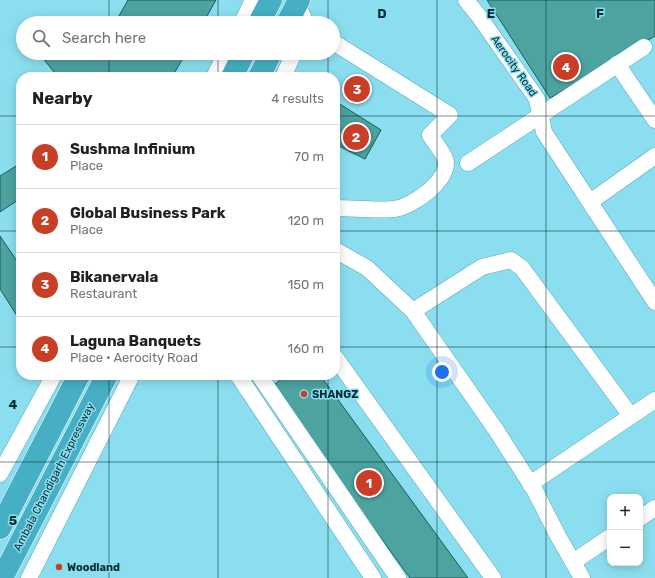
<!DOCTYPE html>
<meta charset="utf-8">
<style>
body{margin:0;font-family:Rubik,sans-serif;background:#f6f6f6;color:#202124}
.controls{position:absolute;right:12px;bottom:12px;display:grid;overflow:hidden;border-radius:8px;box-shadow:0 2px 10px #0003}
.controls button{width:36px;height:36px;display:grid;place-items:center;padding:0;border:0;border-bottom:1px solid #e0e0e0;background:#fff;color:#202124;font:20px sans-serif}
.you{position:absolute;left:442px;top:372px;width:14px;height:14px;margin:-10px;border:3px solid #fff;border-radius:50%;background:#1a73e8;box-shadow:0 0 0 6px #1a73e833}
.badge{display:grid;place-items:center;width:26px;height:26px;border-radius:50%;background:#c93e26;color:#fff;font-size:13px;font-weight:700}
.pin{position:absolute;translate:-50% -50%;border:2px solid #fff;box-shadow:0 1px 4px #0006}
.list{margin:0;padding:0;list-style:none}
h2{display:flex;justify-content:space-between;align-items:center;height:52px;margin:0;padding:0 16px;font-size:17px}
h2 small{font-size:13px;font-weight:400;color:#757577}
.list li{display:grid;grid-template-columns:26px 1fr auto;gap:12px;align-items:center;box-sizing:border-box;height:64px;padding:0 16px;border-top:1px solid #e0e0e0}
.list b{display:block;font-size:15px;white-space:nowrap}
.list p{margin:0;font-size:13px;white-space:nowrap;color:#757577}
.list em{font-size:13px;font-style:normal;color:#757577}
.icon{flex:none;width:22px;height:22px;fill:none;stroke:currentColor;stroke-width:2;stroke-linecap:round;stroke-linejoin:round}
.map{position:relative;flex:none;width:655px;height:578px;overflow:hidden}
.search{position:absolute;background:#fff;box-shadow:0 2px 10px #0003;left:16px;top:16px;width:324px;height:44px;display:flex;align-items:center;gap:10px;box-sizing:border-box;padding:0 14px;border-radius:22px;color:#757577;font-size:15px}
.panel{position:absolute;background:#fff;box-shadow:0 2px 10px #0003;left:16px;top:72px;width:324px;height:308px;border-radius:16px}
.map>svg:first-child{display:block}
.building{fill:#4da3a0;stroke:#175d5b}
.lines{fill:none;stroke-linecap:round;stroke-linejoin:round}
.minor-casing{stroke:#56a8b8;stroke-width:17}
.highway-casing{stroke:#fff;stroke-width:23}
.minor{stroke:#fff;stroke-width:16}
.highway{stroke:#46afc3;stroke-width:22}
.grid{fill:none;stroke:#092e34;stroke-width:1;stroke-opacity:0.55}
.poi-dot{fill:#c93e26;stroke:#8bdeef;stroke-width:1.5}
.labels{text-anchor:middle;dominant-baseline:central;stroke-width:3;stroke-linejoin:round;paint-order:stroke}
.street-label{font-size:11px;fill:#092e34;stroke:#8bdeef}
.poi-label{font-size:11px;font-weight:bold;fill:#092e34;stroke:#8bdeef;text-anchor:start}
.grid-label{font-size:13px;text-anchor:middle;font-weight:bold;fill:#092e34;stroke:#8bdeef;stroke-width:3;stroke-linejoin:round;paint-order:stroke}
</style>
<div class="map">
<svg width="655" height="578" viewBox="0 0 655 578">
<rect width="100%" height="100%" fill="#8bdeef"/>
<g class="building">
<polygon points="128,0 216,0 203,23 115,23"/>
<polygon points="487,0 655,0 655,36 550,98"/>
<polygon points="48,53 88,53 96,57 99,53 186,53 172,77 58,77 42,57"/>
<polygon points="335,101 381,130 365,159 335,144"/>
<polygon points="21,163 21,198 0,212 0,176"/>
<polygon points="0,236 21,267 21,322 0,289"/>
<polygon points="287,375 320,375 468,578 410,578 271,387"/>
</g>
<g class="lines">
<defs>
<g id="minor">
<polyline points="466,0 478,15 537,99 544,132 655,302"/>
<polyline points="297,4 306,23"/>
<polyline points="242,23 251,4 258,0"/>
<path d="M333,42L450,115L430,135C434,142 445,154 446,162C447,182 412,207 394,209C375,211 354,208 335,208"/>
<polyline points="617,64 655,120"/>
<polyline points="214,77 226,53"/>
<polyline points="283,77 294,53"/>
<polyline points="468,163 644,47"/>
<polyline points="590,202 655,156"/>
<polyline points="335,250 367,268 413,311 496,430 535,491 558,536 582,578"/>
<polyline points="413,311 482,267 511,260 522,268 631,416"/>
<polyline points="335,357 493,578"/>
<polyline points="238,375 373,578"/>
<polyline points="259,375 398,578"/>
<polyline points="0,474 54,375"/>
<polyline points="530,484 655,400"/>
<polyline points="640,518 655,508"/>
<polyline points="573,562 610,537"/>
<polyline points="29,578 132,375"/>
</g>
<g id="highway">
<polyline points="259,23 271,0"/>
<polyline points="287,23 299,0"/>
<polyline points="232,77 244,53"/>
<polyline points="259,77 271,53"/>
<polyline points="0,528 79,375"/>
<polyline points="2,578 107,375"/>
</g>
</defs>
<use href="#minor" class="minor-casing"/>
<use href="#highway" class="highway-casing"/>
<use href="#minor" class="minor"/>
<use href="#highway" class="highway"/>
</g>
<path class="grid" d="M109,0V23M218,0V23M328,0V23M437,0V578M546,0V578M109,53V77M218,53V77M328,53V77M0,116H21M335,116H655M0,231H21M335,231H655M0,347H21M335,347H655M109,375V578M218,375V578M328,375V578M0,462H655"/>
<g class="poi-dot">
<circle cx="304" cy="394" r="4"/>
<circle cx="59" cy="567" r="4"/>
</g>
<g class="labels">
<g class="street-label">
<text transform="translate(514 66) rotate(55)">Aerocity Road</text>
<text transform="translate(54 477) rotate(-63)">Ambala Chandigarh Expressway</text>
</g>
<g class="poi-label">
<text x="312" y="394">SHANGZ</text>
<text x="67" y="567">Woodland</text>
</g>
</g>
<g class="grid-label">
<text x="382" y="18">D</text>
<text x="491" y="18">E</text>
<text x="600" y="18">F</text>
<text x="13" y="409">4</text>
<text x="13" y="525">5</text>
</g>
</svg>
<div class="controls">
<button>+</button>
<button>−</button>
</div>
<div class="you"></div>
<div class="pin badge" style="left:369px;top:483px">1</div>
<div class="pin badge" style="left:356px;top:137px">2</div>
<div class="pin badge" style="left:357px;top:89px">3</div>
<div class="pin badge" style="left:566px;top:67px">4</div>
<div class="search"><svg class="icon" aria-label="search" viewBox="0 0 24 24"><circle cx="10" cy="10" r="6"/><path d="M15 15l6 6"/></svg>Search here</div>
<section class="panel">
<h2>Nearby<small>4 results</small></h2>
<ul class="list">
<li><span class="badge">1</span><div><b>Sushma Infinium</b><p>Place</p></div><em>70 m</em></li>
<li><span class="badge">2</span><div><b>Global Business Park</b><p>Place</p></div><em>120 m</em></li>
<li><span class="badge">3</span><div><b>Bikanervala</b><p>Restaurant</p></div><em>150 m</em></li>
<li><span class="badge">4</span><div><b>Laguna Banquets</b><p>Place · Aerocity Road</p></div><em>160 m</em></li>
</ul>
</section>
</div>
